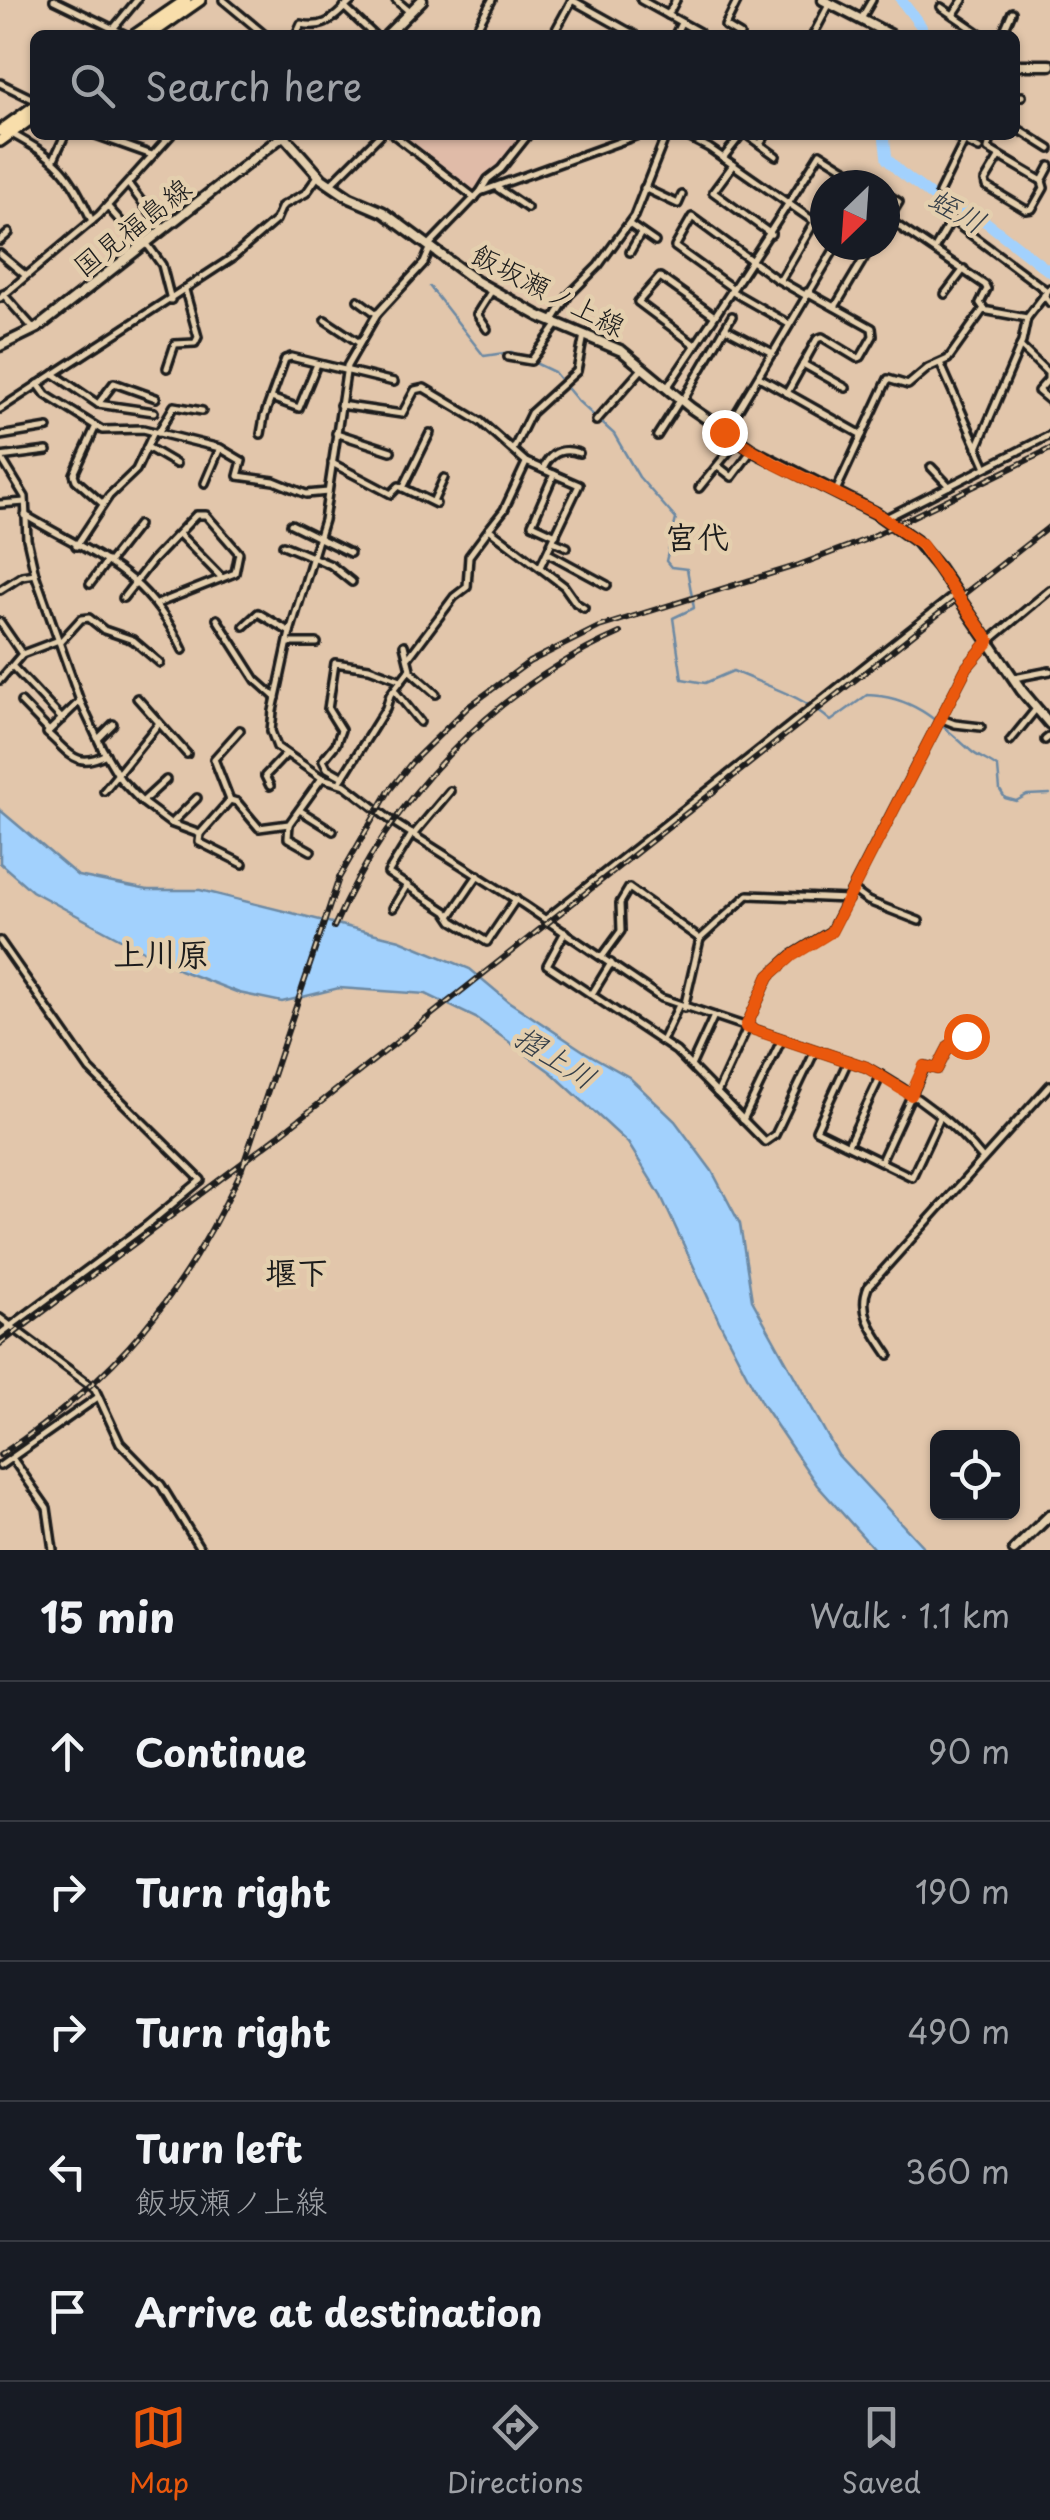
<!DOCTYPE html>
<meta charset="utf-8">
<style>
body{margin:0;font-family:"Playpen Sans","Klee One",sans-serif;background:#20242c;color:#f1f3f6}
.controls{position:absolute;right:30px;bottom:30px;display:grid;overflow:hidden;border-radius:15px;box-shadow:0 2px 8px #0004}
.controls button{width:90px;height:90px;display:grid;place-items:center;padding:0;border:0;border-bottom:2px solid #363941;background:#171b24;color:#f1f3f6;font:50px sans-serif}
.compass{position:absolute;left:810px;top:170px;width:90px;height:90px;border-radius:50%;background:#171b24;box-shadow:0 2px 8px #0004;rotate:205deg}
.stop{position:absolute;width:30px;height:30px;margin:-22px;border:8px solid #ea580c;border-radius:50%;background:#fff}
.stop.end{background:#ea580c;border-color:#fff;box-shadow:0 2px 10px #0008}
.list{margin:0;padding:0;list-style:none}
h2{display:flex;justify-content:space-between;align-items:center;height:130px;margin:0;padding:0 40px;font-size:42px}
h2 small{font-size:32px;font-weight:400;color:#9ea1a6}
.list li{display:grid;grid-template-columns:65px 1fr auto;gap:30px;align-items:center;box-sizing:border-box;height:140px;padding:0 40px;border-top:2px solid #363941}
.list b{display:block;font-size:38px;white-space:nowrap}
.list p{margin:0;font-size:32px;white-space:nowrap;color:#9ea1a6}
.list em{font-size:32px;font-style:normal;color:#9ea1a6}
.icon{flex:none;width:55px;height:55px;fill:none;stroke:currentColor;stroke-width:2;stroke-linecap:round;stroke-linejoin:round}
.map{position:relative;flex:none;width:1050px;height:1550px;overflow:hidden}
.search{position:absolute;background:#171b24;box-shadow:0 2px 8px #0004;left:30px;right:30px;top:30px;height:110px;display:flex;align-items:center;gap:25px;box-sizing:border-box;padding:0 35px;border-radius:15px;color:#9ea1a6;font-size:38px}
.sheet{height:830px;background:#171b24}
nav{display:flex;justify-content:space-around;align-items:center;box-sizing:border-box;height:140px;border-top:2px solid #363941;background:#171b24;font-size:28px;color:#9ea1a6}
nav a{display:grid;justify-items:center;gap:5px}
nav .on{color:#ea580c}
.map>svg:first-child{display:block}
.built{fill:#e0bba8}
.water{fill:#a2d1fd;stroke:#6c89a3;stroke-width:2.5}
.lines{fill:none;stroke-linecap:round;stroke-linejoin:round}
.stream{stroke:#6c89a3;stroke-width:2.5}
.river{stroke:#a2d1fd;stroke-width:11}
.minor-casing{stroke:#1c1c1c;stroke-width:12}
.secondary-casing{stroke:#1c1c1c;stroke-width:15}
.trunk-casing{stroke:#1c1c1c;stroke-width:16}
.minor{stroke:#e4cfae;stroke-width:5}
.secondary{stroke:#e4cfae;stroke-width:8}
.trunk{stroke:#f8deab;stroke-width:9}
.rail-casing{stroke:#1c1c1c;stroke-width:6}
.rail{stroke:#e4cfae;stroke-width:2.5;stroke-dasharray:8;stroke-linecap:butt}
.route{stroke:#ea580c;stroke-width:12}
.labels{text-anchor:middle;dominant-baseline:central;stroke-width:9;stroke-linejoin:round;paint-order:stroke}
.street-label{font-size:28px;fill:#1c1c1c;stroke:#e4cfae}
.water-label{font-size:30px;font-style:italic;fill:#374049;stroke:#e4cfae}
.quarter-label{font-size:32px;font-weight:bold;fill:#1c1c1c;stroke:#e4cfae}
</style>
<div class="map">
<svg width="1050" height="1550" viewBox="0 0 1050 1550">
<rect width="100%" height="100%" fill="#e2c6ab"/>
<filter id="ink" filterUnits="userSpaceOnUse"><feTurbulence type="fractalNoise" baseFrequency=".01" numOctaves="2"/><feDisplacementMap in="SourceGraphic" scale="20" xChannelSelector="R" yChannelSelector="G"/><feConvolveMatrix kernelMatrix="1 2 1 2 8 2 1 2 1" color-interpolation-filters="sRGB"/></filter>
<g filter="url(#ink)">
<polygon class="built" points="399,135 525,135 474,191"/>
<polygon class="water" points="0,810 78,876 148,890 200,890 400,940 470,969 508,1001 585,1052 629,1077 675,1121 712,1171 740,1224 752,1300 838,1455 926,1550 875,1550 817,1485 762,1404 719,1321 661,1196 628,1143 552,1073 476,1018 426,994 339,988 282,1002 239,993 180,970 113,935 32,891 0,863"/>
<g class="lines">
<g class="stream">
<polyline points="430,287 484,356 511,352 521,356"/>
<path d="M533,362L554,372L578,401L614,434L639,477L676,519L666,561L671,567L687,569L694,608L673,618L682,679L705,683L733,671C769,687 801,695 831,721L867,695C913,696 939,722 971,751C979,758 990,761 998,768L1000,790L1005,798L1016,801L1027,795L1050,794"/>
</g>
<g class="river">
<polyline points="901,0 921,26 924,35"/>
<polyline points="884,135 887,159 899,171 937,200 986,222 1050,272"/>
</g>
<defs>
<g id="minor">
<polyline points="54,0 126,35"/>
<polyline points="223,0 265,35"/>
<polyline points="396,0 410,12"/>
<polyline points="572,0 635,35"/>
<polyline points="641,0 699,32"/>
<polyline points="738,0 725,26 740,35"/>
<polyline points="344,7 374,35"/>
<polyline points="941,7 982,35"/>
<polyline points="668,15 676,0"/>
<polyline points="953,15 963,0"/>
<polyline points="861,19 872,0"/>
<polyline points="113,29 137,0"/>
<path d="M296,35L301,24C328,30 334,16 353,0"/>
<polyline points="473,35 492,0"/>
<polyline points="553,35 572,0"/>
<polyline points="675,35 681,23"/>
<polyline points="813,35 830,3"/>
<polyline points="1002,35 1012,12"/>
<polyline points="0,83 35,100"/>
<polyline points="1015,98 1022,96"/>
<polyline points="1015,127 1050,149"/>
<path d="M10,133C60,160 68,170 92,221"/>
<polyline points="96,135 152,155"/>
<polyline points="394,135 475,198"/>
<polyline points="684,135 709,148 825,229"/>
<polyline points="747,135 776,156"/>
<polyline points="952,135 979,149"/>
<polyline points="992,135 988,149 1042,181 1044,188 1032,209 1026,210 986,186 985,181 1000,156"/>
<polyline points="760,144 766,135"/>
<polyline points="723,158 741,135"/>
<polyline points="54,159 65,135"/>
<polyline points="733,165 713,192 771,234"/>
<polyline points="1042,181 1050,166"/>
<polyline points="129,185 163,230"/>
<polyline points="330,185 380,135"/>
<polyline points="837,185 846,169"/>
<polyline points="496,187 527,208"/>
<polyline points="644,188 678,204 682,195"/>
<polyline points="480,192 488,179 501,169 528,135"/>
<polyline points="885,193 899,202 885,225"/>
<polyline points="939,193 964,142"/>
<polyline points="108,207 142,246"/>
<polyline points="888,219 985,285 987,289 980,303 985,310"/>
<polyline points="629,224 655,242"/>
<polyline points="0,241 9,233"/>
<polyline points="147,244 162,265 171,300"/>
<polyline points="851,245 866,255 872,245"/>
<polyline points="428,246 480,192 638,135"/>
<polyline points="935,248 949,224 954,222 1047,291"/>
<path d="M430,249L424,263L377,314L347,366L324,520L290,632L273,711L271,731L277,747L322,778L345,785L393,822L524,905L661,998L866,1067C909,1090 953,1121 983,1159"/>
<polyline points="630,252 641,233"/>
<polyline points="0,254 25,275"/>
<polyline points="781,279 825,204"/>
<polyline points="732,288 675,247 692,217 775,278 805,295"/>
<polyline points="731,291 789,324"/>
<polyline points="3,294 34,329"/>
<polyline points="945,294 964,269"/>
<polyline points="1044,295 1050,303"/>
<polyline points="0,298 99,215 171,135"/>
<polyline points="358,300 377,314"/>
<polyline points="835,307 866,255"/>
<polyline points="325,320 358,342"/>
<polyline points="552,322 569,295 598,266 634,216 666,135"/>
<polyline points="725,328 773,353 837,245"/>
<polyline points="487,329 477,314 492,290"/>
<polyline points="695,345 638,302 660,277 713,315"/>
<polyline points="1020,346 1048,373 1048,380 1038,391 1050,401"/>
<polyline points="508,357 531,361 558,324"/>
<polyline points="803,364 846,388"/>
<polyline points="941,365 986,467"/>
<polyline points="167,368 175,344 195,343 198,337 185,290"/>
<polyline points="54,374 98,404 154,412"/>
<polyline points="759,377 862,435"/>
<polyline points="38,384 46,395 102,430 143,429 220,448 242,461 238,476 274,481 306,494 328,492"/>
<path d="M667,388C719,310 771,233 820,153L871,185"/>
<polyline points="787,393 817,339 822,337 857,358 861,357 873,336 872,328 807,292"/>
<polyline points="271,398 299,408 317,364"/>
<polyline points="682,402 732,316"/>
<polyline points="98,404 114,383 156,398"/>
<polyline points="340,405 402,414 415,390 424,388 481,422 526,462 579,485 540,567"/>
<polyline points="0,409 232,258 276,220 282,206 306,193 318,176"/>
<polyline points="596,421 642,369"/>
<polyline points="95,428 74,474 76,480 103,504"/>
<polyline points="725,432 772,353"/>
<polyline points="158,433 174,406 202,411"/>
<polyline points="336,433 391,451"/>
<polyline points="261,434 264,417 285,359 291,357 394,382"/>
<polyline points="0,436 48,428"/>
<polyline points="657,436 680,400"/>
<polyline points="147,447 176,464"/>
<polyline points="977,448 1022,342 1027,318 1050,288"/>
<polyline points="513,450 531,413 577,371 584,335"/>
<polyline points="0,456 25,497 27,539 35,574 80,701 102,748 121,780 142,802 170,823 200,834 230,800 214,759 240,730"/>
<polyline points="0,457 47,451"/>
<polyline points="332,463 391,494 399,486 436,504"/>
<polyline points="526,463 504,510 489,529 564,586 576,603 584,608"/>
<polyline points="718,466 732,477 752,450"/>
<polyline points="931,467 949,486"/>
<path d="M543,469C550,453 562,447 579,453"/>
<polyline points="554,474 532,524 556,535"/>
<polyline points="205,483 220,448"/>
<polyline points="403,488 430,433"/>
<polyline points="699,488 738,440"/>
<polyline points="835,493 888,379 908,385 928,368 948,359 983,310 1027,318"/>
<polyline points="433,502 444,478"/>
<polyline points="0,504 25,502"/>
<path d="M25,515C97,558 145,569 183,650"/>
<polyline points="884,519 1050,435"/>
<polyline points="291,524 350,553"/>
<polyline points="179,534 222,578"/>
<polyline points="553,541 567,547"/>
<polyline points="283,545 331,565 352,582"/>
<polyline points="76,546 109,496 136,470 153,434"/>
<polyline points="548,553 607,585"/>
<polyline points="109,562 138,525"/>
<polyline points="90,584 107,561"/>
<polyline points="0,590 22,576 35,574"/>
<polyline points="123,598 152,561 196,515 206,515 239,553 235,573 157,604"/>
<polyline points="217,619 256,680 276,698"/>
<polyline points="0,622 22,654"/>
<polyline points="244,626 258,613 290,632"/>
<polyline points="60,642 81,619 89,618 104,630 133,640 160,663"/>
<polyline points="288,643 317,643"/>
<polyline points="409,657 454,597 467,587 469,556 489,529"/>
<polyline points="14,668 62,719"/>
<polyline points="409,670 436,694"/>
<polyline points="1014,678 1050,671"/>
<polyline points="0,680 22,654 59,640"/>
<polyline points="394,690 420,722"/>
<polyline points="137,698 187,754"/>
<path d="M80,701L47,733C70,753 76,770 106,754"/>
<polyline points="21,702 49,731"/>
<polyline points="942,719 955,724 981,727"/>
<polyline points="98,739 113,724"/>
<polyline points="1045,740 1050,736"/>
<polyline points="1010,741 1036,709"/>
<polyline points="343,777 327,768 323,760 336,744 341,730 328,709 335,663 369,668 401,680"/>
<polyline points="341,780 386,708 390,695 410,669 404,645"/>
<polyline points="270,786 265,776 286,754"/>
<polyline points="104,791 159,723"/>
<polyline points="230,800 237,802 259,828 289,824 322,778"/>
<polyline points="142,802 166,780"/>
<polyline points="301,811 333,831"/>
<polyline points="172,823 197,798"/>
<polyline points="289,824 288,838 311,851"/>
<polyline points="200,834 199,842 243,864"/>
<polyline points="412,834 388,873 447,912 453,921 487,942 516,899"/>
<polyline points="414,834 450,791"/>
<polyline points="853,890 868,901 919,921"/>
<polyline points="393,908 407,885"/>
<polyline points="450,916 478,875"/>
<polyline points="546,919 956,594"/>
<polyline points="565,932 547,965 676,1051 765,1142 775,1135 815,1051"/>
<polyline points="0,941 90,1070 201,1180 147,1225 0,1334"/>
<polyline points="602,957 621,931 620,903 629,888 700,939 748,895 848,899"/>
<polyline points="592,994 611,963"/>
<polyline points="684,1008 700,939"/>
<polyline points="746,1027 769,976 792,955 831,931 967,667 989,641 1050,590"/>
<polyline points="662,1041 678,1007"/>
<polyline points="848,1061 816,1130 912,1177 940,1117"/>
<polyline points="691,1066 714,1016"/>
<polyline points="717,1093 747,1028"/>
<polyline points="743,1120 781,1041"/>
<polyline points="848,1145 881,1075"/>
<polyline points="881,1161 925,1066 937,1069 949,1046 972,1032"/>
<polyline points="0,1318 95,1389 120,1443 161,1485 201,1550"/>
<path d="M889,1355C875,1334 857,1313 868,1287L1050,1085"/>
<polyline points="12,1458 47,1508 53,1550"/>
<polyline points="0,1466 98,1397"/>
</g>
<g id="secondary">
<polyline points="823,0 891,35"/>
<polyline points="387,35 422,0"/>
<polyline points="1015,65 1050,65"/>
<polyline points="284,136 322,179 350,198 383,212 476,281 539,316 622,351 691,408 752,450 876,513 916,541 938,567 1022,691 1050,724"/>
<polyline points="0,346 37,328 284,135"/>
<polyline points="1014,1550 1050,1515"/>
</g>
<g id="trunk">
<polyline points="135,35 186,0"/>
<polyline points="150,35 200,0"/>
<polyline points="0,131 35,106"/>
<polyline points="0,141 35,116"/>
</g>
</defs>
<use href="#minor" class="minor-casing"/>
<use href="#secondary" class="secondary-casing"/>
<use href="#trunk" class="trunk-casing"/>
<use href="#minor" class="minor"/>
<use href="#secondary" class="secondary"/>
<use href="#trunk" class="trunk"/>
<defs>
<g id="rail">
<path d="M334,927C389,801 492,689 620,633"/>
<polyline points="0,1344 278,1136 1050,526"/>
<path d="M0,1455C116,1379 183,1296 241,1171L339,878L389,791L412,762L468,707L529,662L599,627L799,565L867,539L1050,449"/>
</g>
</defs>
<use href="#rail" class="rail-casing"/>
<use href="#rail" class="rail"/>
</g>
</g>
<g class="lines" filter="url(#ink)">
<polyline class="route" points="724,432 775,464 876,513 922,545 989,641 967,667 831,932 792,956 769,976 746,1027 866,1067 911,1095 924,1066 937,1069 949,1046 966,1036"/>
</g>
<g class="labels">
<g class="street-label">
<text transform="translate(131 226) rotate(-38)">国見福島線</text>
<text transform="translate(549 289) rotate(27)">飯坂瀬ノ上線</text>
</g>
<g class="water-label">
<text transform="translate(958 209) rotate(29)">蛭川</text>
<text transform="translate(556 1056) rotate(32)">摺上川</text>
</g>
<g class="quarter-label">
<text x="697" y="536">宮代</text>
<text x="161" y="953">上川原</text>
<text x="297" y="1271">堰下</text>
</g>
</g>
</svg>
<div class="controls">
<button><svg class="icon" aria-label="locate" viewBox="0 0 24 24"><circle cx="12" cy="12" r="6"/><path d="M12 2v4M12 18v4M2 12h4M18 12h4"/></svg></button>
</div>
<svg class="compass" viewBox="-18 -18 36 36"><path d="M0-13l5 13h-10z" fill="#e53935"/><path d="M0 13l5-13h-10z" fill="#9ea1a6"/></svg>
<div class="stop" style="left:966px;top:1036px"></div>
<div class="stop end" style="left:724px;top:432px"></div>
<div class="search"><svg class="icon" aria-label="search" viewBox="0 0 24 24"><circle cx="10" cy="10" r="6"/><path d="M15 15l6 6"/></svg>Search here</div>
</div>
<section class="sheet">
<h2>15 min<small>Walk · 1.1 km</small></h2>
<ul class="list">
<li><svg class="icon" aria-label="ahead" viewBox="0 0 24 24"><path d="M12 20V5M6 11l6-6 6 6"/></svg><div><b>Continue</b></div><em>90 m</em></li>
<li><svg class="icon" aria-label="right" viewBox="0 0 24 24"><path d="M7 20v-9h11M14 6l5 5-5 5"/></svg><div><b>Turn right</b></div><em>190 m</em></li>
<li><svg class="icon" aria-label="right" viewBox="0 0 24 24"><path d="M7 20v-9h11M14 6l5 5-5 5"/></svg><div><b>Turn right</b></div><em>490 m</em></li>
<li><svg class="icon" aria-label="left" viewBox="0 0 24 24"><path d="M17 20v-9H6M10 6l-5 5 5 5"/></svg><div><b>Turn left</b><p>飯坂瀬ノ上線</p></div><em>360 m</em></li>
<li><svg class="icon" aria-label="arrive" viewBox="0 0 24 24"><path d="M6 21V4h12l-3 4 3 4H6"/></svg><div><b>Arrive at destination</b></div></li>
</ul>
</section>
<nav>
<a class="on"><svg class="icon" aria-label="map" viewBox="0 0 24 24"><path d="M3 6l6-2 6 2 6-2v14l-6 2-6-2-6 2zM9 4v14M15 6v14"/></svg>Map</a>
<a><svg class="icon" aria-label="directions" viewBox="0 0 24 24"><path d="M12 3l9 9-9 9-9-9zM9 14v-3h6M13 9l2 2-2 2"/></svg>Directions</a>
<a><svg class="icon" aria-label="saved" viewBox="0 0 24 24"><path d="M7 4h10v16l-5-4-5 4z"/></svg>Saved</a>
</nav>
